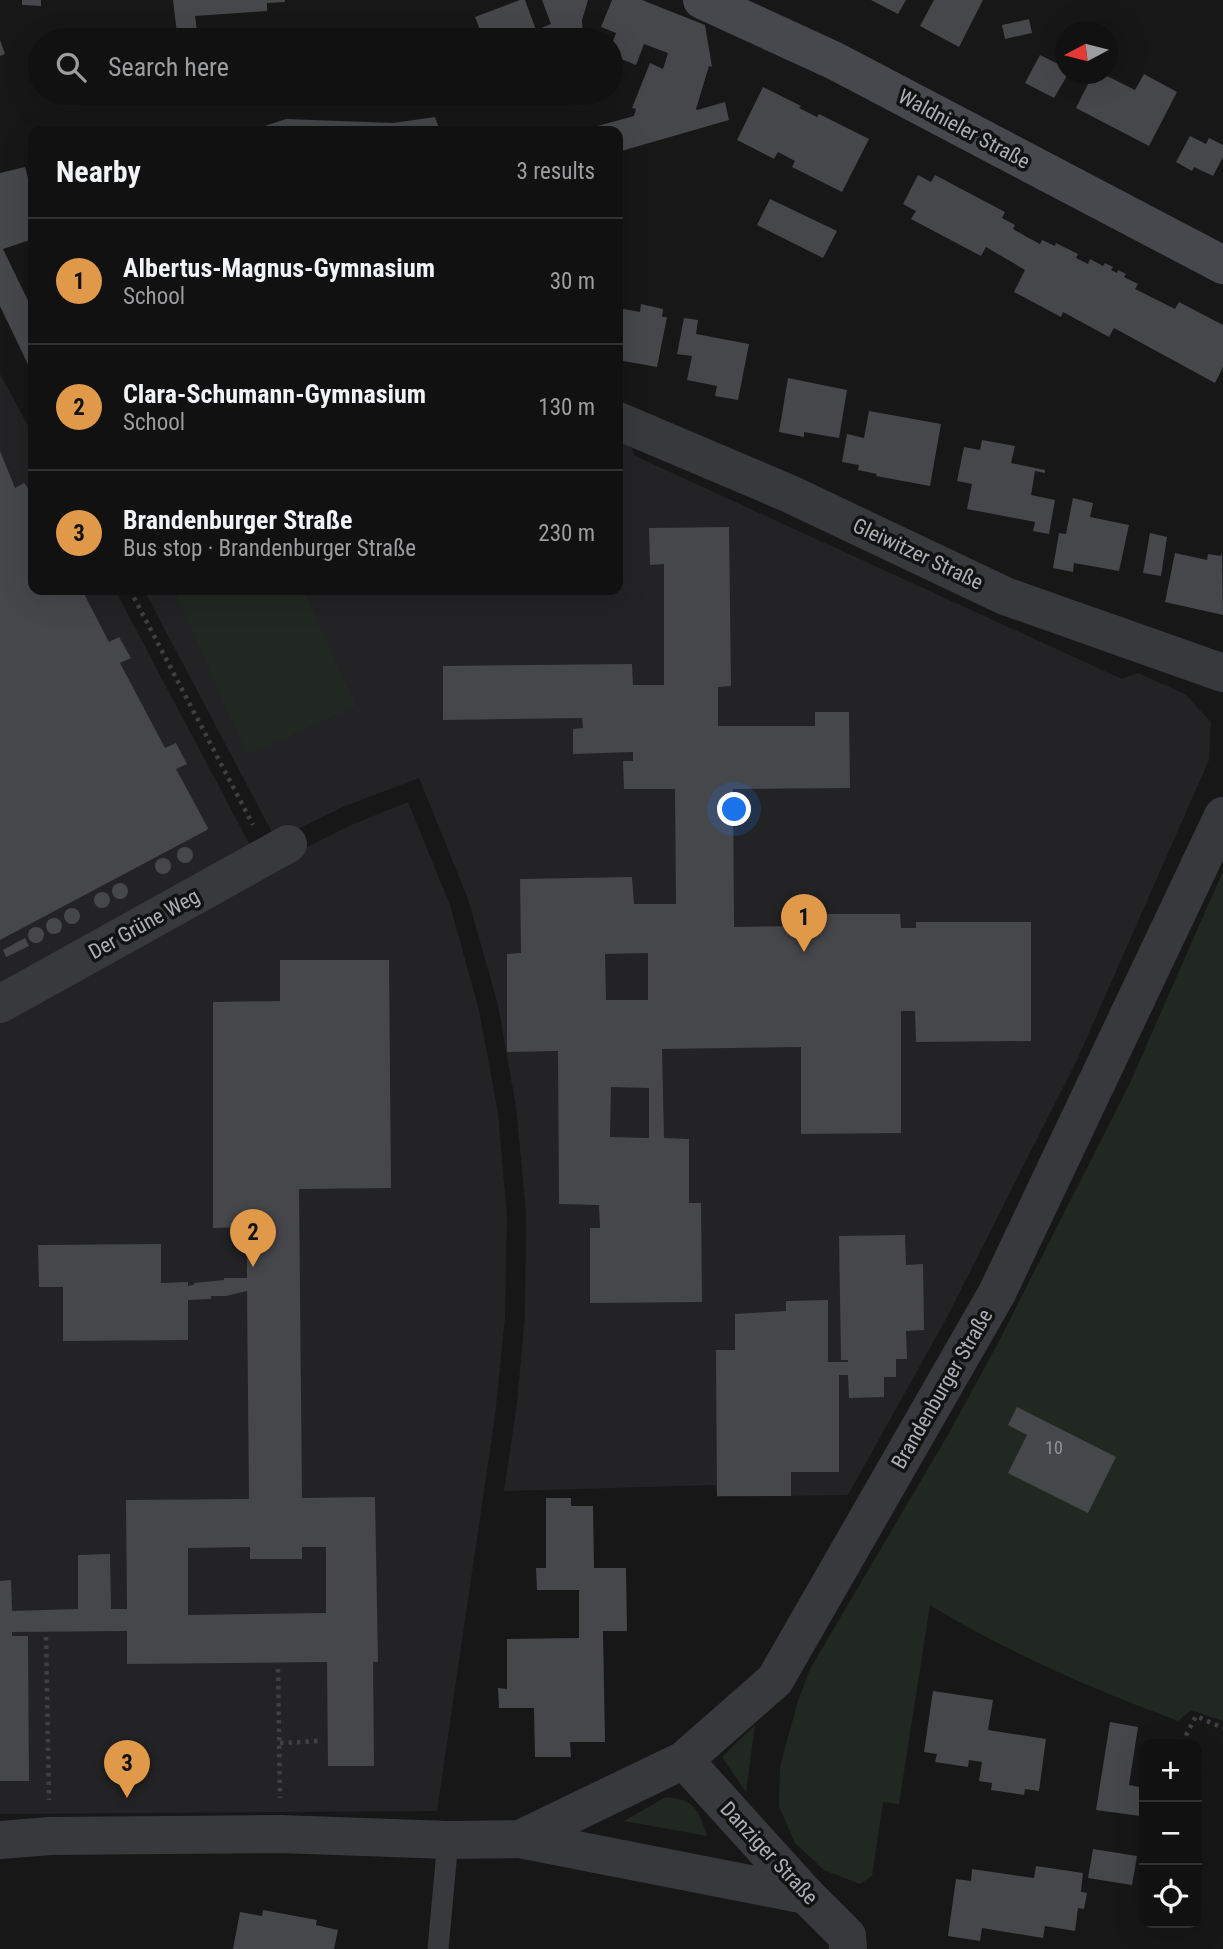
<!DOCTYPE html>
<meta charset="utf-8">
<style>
body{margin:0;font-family:"Roboto Condensed",sans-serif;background:#1a1a1b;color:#f1f3f6}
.controls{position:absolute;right:21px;bottom:21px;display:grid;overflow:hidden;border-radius:14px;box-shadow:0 7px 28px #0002}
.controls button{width:63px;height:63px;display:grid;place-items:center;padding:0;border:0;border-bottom:2px solid #303132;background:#111112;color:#f1f3f6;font:35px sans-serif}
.compass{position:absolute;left:1055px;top:21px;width:63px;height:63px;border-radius:50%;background:#111112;box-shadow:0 7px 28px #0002;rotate:263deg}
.you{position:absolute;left:735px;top:810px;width:24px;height:24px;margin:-18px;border:5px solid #fff;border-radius:50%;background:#1a73e8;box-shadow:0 0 0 10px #1a73e833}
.badge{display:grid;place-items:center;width:46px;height:46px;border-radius:50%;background:#df9948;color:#111;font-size:23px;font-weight:700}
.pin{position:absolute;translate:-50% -58px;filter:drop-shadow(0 2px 4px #0008)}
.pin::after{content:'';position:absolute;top:37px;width:24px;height:21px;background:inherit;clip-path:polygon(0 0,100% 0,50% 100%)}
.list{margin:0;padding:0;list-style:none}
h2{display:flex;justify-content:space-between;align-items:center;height:91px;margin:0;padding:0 28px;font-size:30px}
h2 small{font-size:23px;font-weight:400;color:#9c9d9f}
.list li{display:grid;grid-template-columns:46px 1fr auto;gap:21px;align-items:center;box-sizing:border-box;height:126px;padding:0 28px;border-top:2px solid #303132}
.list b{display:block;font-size:26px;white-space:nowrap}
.list p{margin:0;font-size:23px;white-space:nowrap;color:#9c9d9f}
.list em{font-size:23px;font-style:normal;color:#9c9d9f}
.icon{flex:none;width:38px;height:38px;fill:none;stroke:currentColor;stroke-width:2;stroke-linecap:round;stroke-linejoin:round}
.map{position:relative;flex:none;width:1223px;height:1949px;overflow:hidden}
.search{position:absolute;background:#111112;box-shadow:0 7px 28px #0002;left:28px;top:28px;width:595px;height:77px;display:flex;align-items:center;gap:18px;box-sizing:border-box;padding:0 24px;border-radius:38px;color:#9c9d9f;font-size:26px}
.panel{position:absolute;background:#111112;box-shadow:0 7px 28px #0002;left:28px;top:126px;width:595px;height:469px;border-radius:14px}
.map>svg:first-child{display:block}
.built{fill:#232325}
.green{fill:#212821}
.building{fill:#46474b;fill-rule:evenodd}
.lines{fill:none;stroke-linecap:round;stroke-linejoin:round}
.path{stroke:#3e4044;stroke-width:4.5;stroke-dasharray:3.5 5;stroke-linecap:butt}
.service{stroke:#38393d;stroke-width:21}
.minor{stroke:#38393d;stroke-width:38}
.secondary{stroke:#46484d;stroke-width:38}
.labels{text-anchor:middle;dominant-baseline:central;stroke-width:7;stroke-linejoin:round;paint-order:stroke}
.number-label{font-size:18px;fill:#91959c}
.street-label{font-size:21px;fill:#aaafb7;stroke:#121213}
</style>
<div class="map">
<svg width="1223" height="1949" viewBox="0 0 1223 1949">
<rect width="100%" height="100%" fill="#171718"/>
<g class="built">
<polygon points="0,374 33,435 33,590 115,590 251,847 0,988"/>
<polygon points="618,435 628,439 635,456 1122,679 1138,673 1185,694 1211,722 1209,760 1077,1060 946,1319 848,1495 717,1497 716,1485 504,1491 517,1403 525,1314 526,1212 516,1107 498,1005 468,899 419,778 345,806 276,840 144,590 618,590"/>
<polygon points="408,802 450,905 479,1010 498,1113 507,1217 505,1317 495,1416 437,1811 0,1814 0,1017 285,858 351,825"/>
</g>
<g class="green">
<polygon points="174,590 304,590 356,706 247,755"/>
<path d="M1223,871V1721L1191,1710L1178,1721C1092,1689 1008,1653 930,1605L899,1804L883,1802L872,1876L860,1884L824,1870L795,1843L779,1806L780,1766L798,1701L810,1669L949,1433L997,1345L1130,1083Z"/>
<polygon points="755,1725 746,1792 722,1757"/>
<path d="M666,1797C695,1800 698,1809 707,1836L624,1821Z"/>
</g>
<g class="building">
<polygon points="22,0 41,0 41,6 22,5"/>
<polygon points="173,0 285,0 285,2 267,3 267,11 195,16 197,31 177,33"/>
<polygon points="520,0 525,0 536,30 551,24 542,0 588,0 582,20 583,40 484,40 475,17"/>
<polygon points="612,0 642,0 705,25 712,67 709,66 696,109 697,110 725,102 729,120 618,152 618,131 592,131 590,128 634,116 636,109 632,108 650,63 663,69 668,53 644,44 636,65 611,55 611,47 616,33 601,27"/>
<polygon points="871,0 906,0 898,14"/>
<polygon points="934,0 983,0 959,47 920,26"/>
<polygon points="1029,19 1032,33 1005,39 1002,25"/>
<polygon points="0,40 5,54 0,56"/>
<polygon points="1040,55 1066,68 1066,74 1068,74 1054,98 1025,83"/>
<polygon points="1093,74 1103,74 1135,90 1144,74 1177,92 1149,146 1076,108"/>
<polygon points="763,87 801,106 799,108 817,117 819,114 869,139 842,192 792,167 795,161 778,152 774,159 737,140"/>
<polygon points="435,117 440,131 249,131 286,119 393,123"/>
<polygon points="1190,136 1206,144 1209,138 1223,145 1223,157 1213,176 1194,167 1192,171 1176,162"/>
<polygon points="25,167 33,197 33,239 3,249 33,311 33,375 0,306 0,173"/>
<polygon points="918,175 931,182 935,175 1005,212 1002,218 1015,225 1013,229 1027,237 1040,244 1042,240 1055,246 1056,243 1078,254 1076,258 1088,264 1090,259 1103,266 1105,263 1113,267 1111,270 1117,273 1118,270 1126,274 1124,277 1138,284 1135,289 1175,309 1179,302 1223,325 1223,367 1215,383 1114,328 1109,337 1063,312 1061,317 1014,292 1025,270 986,247 981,256 911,219 916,211 903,204"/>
<polygon points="770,199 837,231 823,258 757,225"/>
<polygon points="641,304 663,309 662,317 667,317 657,367 618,360 618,308 640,312"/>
<polygon points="684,318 698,320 696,334 749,344 738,400 715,396 717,386 687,380 692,356 677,354"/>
<polygon points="788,378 847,390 839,438 804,432 804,437 779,432"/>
<polygon points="869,411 941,424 930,486 876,476 877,474 858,470 859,465 842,462 847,434 864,438"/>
<polygon points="982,440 1015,446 1011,463 1045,470 1045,473 1035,471 1031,495 1055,500 1049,534 1033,531 1035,522 967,509 972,484 957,481 964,447 980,450"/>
<polygon points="0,451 15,488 24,483 33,495 33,590 82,590 109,642 119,637 131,658 120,663 165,748 176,743 187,764 176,769 208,828 207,830 0,940"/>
<polygon points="1073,498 1093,503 1090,517 1129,525 1119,571 1074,563 1073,572 1053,568 1059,533 1066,534"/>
<path d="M729,527L731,686L718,687V726H815V712H849L850,788L733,789L734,927L801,926V914H900L901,928H916V922H1031V1041L916,1042L915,1011H901V1133L801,1134V1047L662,1049L664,1138L689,1139V1203H701L702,1302L590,1303V1228H600L599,1205L559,1204L558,1051L507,1052V954L521,953L520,879L632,877L634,904H676L675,789H624L623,761H633V752L573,754V729L583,728L582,718L443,720V666L632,664L633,685H664V564L650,565L649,528ZM648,953V1000H606L605,954ZM611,1087L649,1088V1138L610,1137Z"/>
<polygon points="1150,533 1167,537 1161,576 1143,573"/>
<polygon points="1222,552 1223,615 1165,602 1175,553 1207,560 1208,554 1221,556"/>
<circle cx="185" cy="855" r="8"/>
<circle cx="163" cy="866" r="8"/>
<circle cx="120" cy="891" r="8"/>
<circle cx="102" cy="900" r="8"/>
<circle cx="72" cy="916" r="8"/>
<circle cx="54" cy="926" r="8"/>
<circle cx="36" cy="935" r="8"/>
<polygon points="25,938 29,946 6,957 3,950"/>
<path d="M280,960H389L391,1188L299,1189L302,1498L375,1497L378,1662H373L374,1766H328L327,1662L127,1664V1631L12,1632V1636H28L29,1781H0V1581L11,1580L12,1611L78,1609V1555L110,1554L111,1609H127L126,1500L249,1499L247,1291L226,1296H211V1299L188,1300V1340L63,1341V1287H39L38,1245L161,1244V1283L188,1282V1286L194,1285V1283L224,1280V1278H247V1227L213,1228V1002L280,1001ZM250,1547V1559H302V1547H326V1613L188,1615V1548Z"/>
<polygon points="905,1235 906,1265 923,1264 924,1330 906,1331 907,1359 896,1359 896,1377 884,1377 884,1397 849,1398 848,1375 839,1375 839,1472 791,1472 791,1496 717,1496 716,1350 735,1350 735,1314 786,1311 786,1301 828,1300 828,1362 848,1362 848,1360 841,1360 839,1236"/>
<polygon points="1017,1407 1116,1457 1088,1513 1008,1473 1027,1435 1008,1425"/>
<polygon points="546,1498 571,1498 571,1506 593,1506 594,1568 626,1568 627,1631 603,1631 605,1742 570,1742 571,1757 535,1757 534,1708 499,1708 498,1688 507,1689 507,1639 579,1638 579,1590 537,1590 536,1568 546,1568"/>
<polygon points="933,1691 993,1700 988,1730 1046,1739 1039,1791 1025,1789 1024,1795 991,1790 992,1783 979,1781 982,1762 969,1760 968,1767 935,1762 937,1754 924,1752"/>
<polygon points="1110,1722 1138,1727 1129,1785 1144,1788 1140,1816 1096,1810"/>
<polygon points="1093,1849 1137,1856 1132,1885 1088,1878"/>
<polygon points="1036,1866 1083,1873 1081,1892 1087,1893 1084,1909 1078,1908 1075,1931 1045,1926 1043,1938 982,1928 980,1941 948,1936 956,1879 971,1881 972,1869 1034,1878"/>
<polygon points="263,1910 317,1920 316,1925 338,1930 334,1949 233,1949 240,1912 262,1916"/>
</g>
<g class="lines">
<g class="path">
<polyline points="130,590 253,825"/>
<polyline points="46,1637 49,1800"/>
<polyline points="278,1669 280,1798"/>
<polyline points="280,1743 319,1741"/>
<polyline points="1182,1743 1196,1716 1223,1728"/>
</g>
<polyline class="service" points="438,1949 448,1840"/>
<g class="minor">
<polyline points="618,421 790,494 1005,596 1223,673"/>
<polyline points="0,1004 288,844"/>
<polyline points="684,1760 806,1895 847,1936 848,1949"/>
<polyline points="520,1839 806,1895"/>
<polyline points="0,1840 50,1836 280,1834 448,1840 520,1839 684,1760 775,1680 997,1293 1223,816"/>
</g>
<polyline class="secondary" points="702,0 835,61 1223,265"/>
</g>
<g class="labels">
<g class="number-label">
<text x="1054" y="1447">10</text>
</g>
<g class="street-label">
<text transform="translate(964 129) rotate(28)">Waldnieler Straße</text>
<text transform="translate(918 554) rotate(25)">Gleiwitzer Straße</text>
<text transform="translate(144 924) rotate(-29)">Der Grüne Weg</text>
<text transform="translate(942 1389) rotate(-60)">Brandenburger Straße</text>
<text transform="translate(769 1853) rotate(47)">Danziger Straße</text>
</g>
</g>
</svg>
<div class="controls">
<button>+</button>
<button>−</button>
<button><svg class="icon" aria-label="locate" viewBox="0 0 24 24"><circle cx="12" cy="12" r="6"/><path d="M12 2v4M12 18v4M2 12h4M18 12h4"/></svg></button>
</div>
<svg class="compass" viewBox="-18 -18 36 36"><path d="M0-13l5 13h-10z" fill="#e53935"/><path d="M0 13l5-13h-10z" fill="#9c9d9f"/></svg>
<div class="you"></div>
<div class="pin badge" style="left:804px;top:952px">1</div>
<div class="pin badge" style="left:253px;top:1267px">2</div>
<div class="pin badge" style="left:127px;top:1798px">3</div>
<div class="search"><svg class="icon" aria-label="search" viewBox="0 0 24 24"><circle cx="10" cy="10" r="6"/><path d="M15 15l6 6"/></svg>Search here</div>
<section class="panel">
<h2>Nearby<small>3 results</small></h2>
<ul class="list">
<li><span class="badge">1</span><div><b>Albertus-Magnus-Gymnasium</b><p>School</p></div><em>30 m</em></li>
<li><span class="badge">2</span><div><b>Clara-Schumann-Gymnasium</b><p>School</p></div><em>130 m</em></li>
<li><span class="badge">3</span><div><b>Brandenburger Straße</b><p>Bus stop · Brandenburger Straße</p></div><em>230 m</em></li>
</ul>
</section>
</div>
